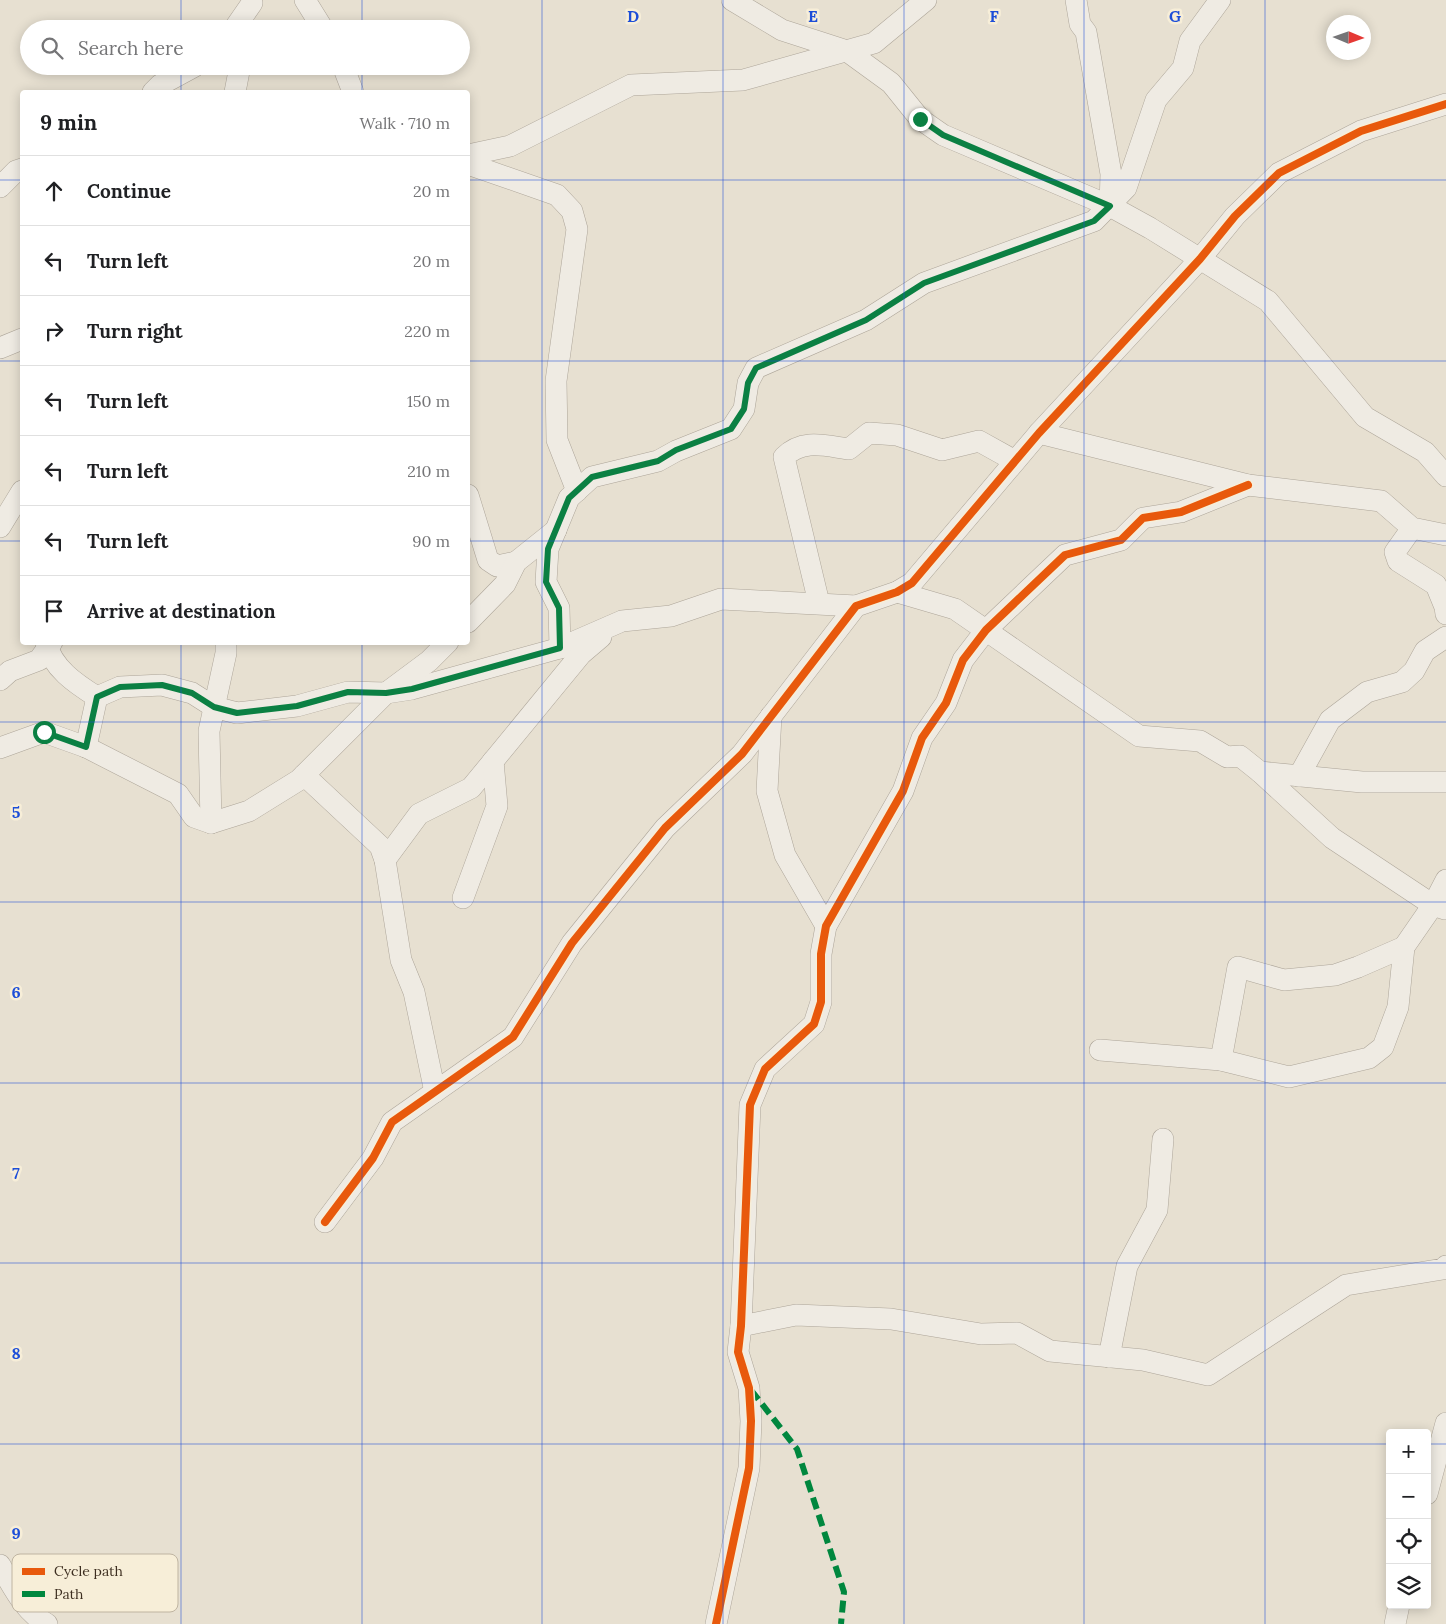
<!DOCTYPE html>
<meta charset="utf-8">
<style>
body{margin:0;font-family:Lora,serif;background:#f6f6f6;color:#202124}
.controls{position:absolute;right:15px;bottom:15px;display:grid;overflow:hidden;border-radius:5px;box-shadow:0 2px 12px #0003}
.controls button{width:45px;height:45px;display:grid;place-items:center;padding:0;border:0;border-bottom:1px solid #e0e0e0;background:#fff;color:#202124;font:25px sans-serif}
.compass{position:absolute;left:1326px;top:15px;width:45px;height:45px;border-radius:50%;background:#fff;box-shadow:0 2px 12px #0003;rotate:92deg}
.stop{position:absolute;width:15px;height:15px;margin:-11px;border:4px solid #0b8043;border-radius:50%;background:#fff}
.stop.end{background:#0b8043;border-color:#fff;box-shadow:0 1px 5px #0008}
.list{margin:0;padding:0;list-style:none}
h2{display:flex;justify-content:space-between;align-items:center;height:65px;margin:0;padding:0 20px;font-size:21px}
h2 small{font-size:16px;font-weight:400;color:#757577}
.list li{display:grid;grid-template-columns:32px 1fr auto;gap:15px;align-items:center;box-sizing:border-box;height:70px;padding:0 20px;border-top:1px solid #e0e0e0}
.list b{display:block;font-size:19px;white-space:nowrap}
.list em{font-size:16px;font-style:normal;color:#757577}
.icon{flex:none;width:28px;height:28px;fill:none;stroke:currentColor;stroke-width:2;stroke-linecap:round;stroke-linejoin:round}
.map{position:relative;flex:none;width:1446px;height:1624px;overflow:hidden}
.search{position:absolute;background:#fff;box-shadow:0 2px 12px #0003;left:20px;top:20px;width:450px;height:55px;display:flex;align-items:center;gap:12px;box-sizing:border-box;padding:0 18px;border-radius:28px;color:#757577;font-size:19px}
.panel{position:absolute;background:#fff;box-shadow:0 2px 12px #0003;left:20px;top:90px;width:450px;height:555px;border-radius:5px}
.map>svg:first-child{display:block}
.lines{fill:none;stroke-linecap:round;stroke-linejoin:round}
.minor-casing{stroke:#ada599;stroke-width:22}
.minor{stroke:#efebe3;stroke-width:21}
.quiet{stroke:#00873e;stroke-width:6;stroke-dasharray:12 6;stroke-linecap:butt}
.cycleway-casing{stroke:#f7eed8;stroke-width:11}
.cycleway{stroke:#e8590c;stroke-width:8}
.route{stroke:#0b8043;stroke-width:6}
.grid{fill:none;stroke:#1d4ed8;stroke-width:1;stroke-opacity:0.55}
.key{fill:#f7eed8;stroke:#bfb4a1;stroke-width:1}
.key-label{font-size:14px;fill:#3d2e20}
.grid-label{font-size:16px;text-anchor:middle;font-weight:bold;fill:#1d4ed8;stroke:#f7eed8;stroke-width:5;stroke-linejoin:round;paint-order:stroke}
</style>
<div class="map">
<svg width="1446" height="1624" viewBox="0 0 1446 1624">
<rect width="100%" height="100%" fill="#e7e0d1"/>
<g class="lines">
<defs>
<g id="minor">
<polyline points="305,0 323,29"/>
<polyline points="732,0 782,30 847,51 891,83 920,119 943,135 1110,206 1150,228 1268,301 1365,417 1425,452 1446,476"/>
<polyline points="1076,0 1080,24 1086,32 1111,174 1110,206"/>
<polyline points="234,29 252,3"/>
<polyline points="343,66 353,92"/>
<polyline points="153,92 160,85 195,66"/>
<polyline points="235,92 240,66"/>
<polyline points="468,155 510,146 631,85 743,80 874,43 926,0"/>
<polyline points="468,164 557,195 572,211 577,229 556,381 557,440 577,491"/>
<polyline points="0,187 16,171 22,169"/>
<polyline points="0,348 22,339"/>
<polyline points="1039,433 1248,485 1381,501 1412,528 1446,535"/>
<polyline points="468,495 488,560 497,566 516,562"/>
<polyline points="0,527 22,491"/>
<polyline points="1412,528 1395,552 1398,561 1436,585 1445,607 1446,614"/>
<polyline points="897,592 955,609 1139,736 1200,741 1227,757 1240,756 1260,772 1362,782 1446,782"/>
<path d="M819,603L784,457C803,438 826,446 849,449L869,433L897,435L942,450L979,441L1015,461"/>
<polyline points="468,622 505,584 516,562 556,530"/>
<path d="M46,642C52,668 76,684 97,697L86,747"/>
<polyline points="560,648 559,608 546,582 548,549 569,498 592,477 658,461 676,451 731,429 744,409 748,383 756,368 866,320 924,283 1094,221 1126,188 1156,100 1183,68 1190,41 1220,0"/>
<polyline points="0,680 10,671 39,660 52,642"/>
<polyline points="97,697 120,687 162,685 192,693 214,707 237,713 297,706 348,692 386,693 412,689 560,648 622,621 671,616 721,599 856,606"/>
<polyline points="771,716 767,791 785,855 826,926"/>
<polyline points="0,748 44,732 86,747 178,794 194,817 211,823 249,811 299,780 386,693 429,661 448,642"/>
<polyline points="1260,772 1332,838 1433,905 1445,909"/>
<polyline points="304,775 380,846 385,860 401,960 414,992 435,1092"/>
<polyline points="1299,776 1330,720 1367,692 1402,682 1414,671 1425,651 1446,637"/>
<polyline points="211,823 209,731 226,653 226,642"/>
<polyline points="385,860 419,814 471,788 581,654 601,637"/>
<polyline points="463,898 497,806 493,761"/>
<polyline points="1100,1050 1221,1060 1289,1077 1369,1058 1383,1047 1398,1007 1404,947 1433,905 1446,880"/>
<polyline points="1221,1060 1238,967 1284,980 1335,975 1358,967 1404,947"/>
<polyline points="325,1222 373,1158 392,1122 513,1037 572,943 665,828 742,754 856,606 897,592 912,583 1039,433 1200,259 1235,216 1279,173 1361,131 1446,104"/>
<polyline points="741,1326 796,1315 891,1319 981,1334 1017,1333 1050,1351 1143,1360 1208,1375 1346,1285 1443,1269 1446,1266"/>
<polyline points="1109,1357 1127,1266 1157,1210 1163,1139"/>
<polyline points="1427,1494 1446,1423"/>
<path d="M0,1565C13,1587 24,1611 47,1624"/>
<polyline points="716,1624 749,1468 751,1421 749,1388 738,1352 741,1326 750,1105 765,1069 814,1024 821,1002 821,954 826,926 903,791 922,738 946,703 963,660 986,630 1065,555 1121,540 1143,518 1181,512 1248,485"/>
<polyline points="1395,1624 1399,1605"/>
</g>
</defs>
<use href="#minor" class="minor-casing"/>
<use href="#minor" class="minor"/>
<polyline class="quiet" points="751,1390 797,1449 844,1592 841,1624"/>
<defs>
<g id="cycleway">
<polyline points="325,1222 373,1158 392,1122 513,1037 572,943 665,828 742,754 856,606 897,592 912,583 1039,433 1200,259 1235,216 1279,173 1361,131 1446,104"/>
<polyline points="716,1624 749,1468 751,1421 749,1388 738,1352 741,1326 750,1105 765,1069 814,1024 821,1002 821,954 826,926 903,791 922,738 946,703 963,660 986,630 1065,555 1121,540 1143,518 1181,512 1248,485"/>
</g>
</defs>
<use href="#cycleway" class="cycleway-casing"/>
<use href="#cycleway" class="cycleway"/>
</g>
<g class="lines">
<polyline class="route" points="44,732 86,747 97,697 120,687 162,685 192,693 214,707 237,713 297,706 348,692 386,693 412,689 560,648 559,608 546,582 548,549 569,498 592,477 658,461 676,450 731,429 744,409 748,383 756,368 866,320 924,283 1094,221 1110,206 943,135 920,119"/>
</g>
<path class="grid" d="M181,0V29M362,0V29M542,0V1624M723,0V1624M904,0V1624M1084,0V1624M1265,0V1624M181,66V92M362,66V92M0,180H22M468,180H1446M0,361H22M468,361H1446M0,541H22M468,541H1446M181,642V1624M362,642V1624M0,722H1446M0,902H1446M0,1083H1446M0,1263H1446M0,1444H1390M1427,1444H1446"/>
<rect x="12" y="1554" width="166" height="58" rx="8" class="key"/>
<rect x="22" y="1568" width="23" height="7" fill="#e8590c"/>
<rect x="22" y="1591" width="23" height="6" fill="#00873e"/>
<g class="key-label">
<text x="54" y="1576">Cycle path</text>
<text x="54" y="1599">Path</text>
</g>
<g class="grid-label">
<text x="633" y="22">D</text>
<text x="813" y="22">E</text>
<text x="994" y="22">F</text>
<text x="1175" y="22">G</text>
<text x="16" y="818">5</text>
<text x="16" y="998">6</text>
<text x="16" y="1179">7</text>
<text x="16" y="1359">8</text>
<text x="16" y="1539">9</text>
</g>
</svg>
<div class="controls">
<button>+</button>
<button>−</button>
<button><svg class="icon" aria-label="locate" viewBox="0 0 24 24"><circle cx="12" cy="12" r="6"/><path d="M12 2v4M12 18v4M2 12h4M18 12h4"/></svg></button>
<button><svg class="icon" aria-label="layers" viewBox="0 0 24 24"><path d="M12 4l9 5-9 5-9-5zM3 14l9 5 9-5"/></svg></button>
</div>
<svg class="compass" viewBox="-18 -18 36 36"><path d="M0-13l5 13h-10z" fill="#e53935"/><path d="M0 13l5-13h-10z" fill="#757577"/></svg>
<div class="stop" style="left:44px;top:732px"></div>
<div class="stop end" style="left:920px;top:119px"></div>
<div class="search"><svg class="icon" aria-label="search" viewBox="0 0 24 24"><circle cx="10" cy="10" r="6"/><path d="M15 15l6 6"/></svg>Search here</div>
<section class="panel">
<h2>9 min<small>Walk · 710 m</small></h2>
<ul class="list">
<li><svg class="icon" aria-label="ahead" viewBox="0 0 24 24"><path d="M12 20V5M6 11l6-6 6 6"/></svg><div><b>Continue</b></div><em>20 m</em></li>
<li><svg class="icon" aria-label="left" viewBox="0 0 24 24"><path d="M17 20v-9H6M10 6l-5 5 5 5"/></svg><div><b>Turn left</b></div><em>20 m</em></li>
<li><svg class="icon" aria-label="right" viewBox="0 0 24 24"><path d="M7 20v-9h11M14 6l5 5-5 5"/></svg><div><b>Turn right</b></div><em>220 m</em></li>
<li><svg class="icon" aria-label="left" viewBox="0 0 24 24"><path d="M17 20v-9H6M10 6l-5 5 5 5"/></svg><div><b>Turn left</b></div><em>150 m</em></li>
<li><svg class="icon" aria-label="left" viewBox="0 0 24 24"><path d="M17 20v-9H6M10 6l-5 5 5 5"/></svg><div><b>Turn left</b></div><em>210 m</em></li>
<li><svg class="icon" aria-label="left" viewBox="0 0 24 24"><path d="M17 20v-9H6M10 6l-5 5 5 5"/></svg><div><b>Turn left</b></div><em>90 m</em></li>
<li><svg class="icon" aria-label="arrive" viewBox="0 0 24 24"><path d="M6 21V4h12l-3 4 3 4H6"/></svg><div><b>Arrive at destination</b></div></li>
</ul>
</section>
</div>
